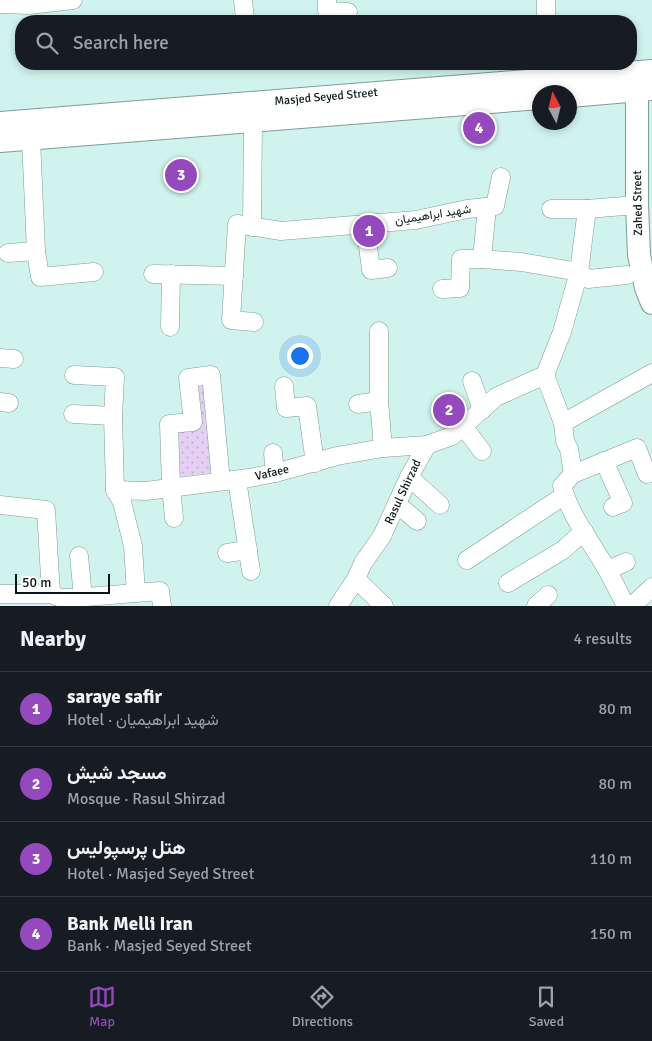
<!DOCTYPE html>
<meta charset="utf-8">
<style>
body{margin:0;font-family:Signika,Vazirmatn,sans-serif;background:#20242c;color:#f1f3f6}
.compass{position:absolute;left:532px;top:85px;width:45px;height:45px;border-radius:50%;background:#171b24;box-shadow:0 2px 8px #0003;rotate:353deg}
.scale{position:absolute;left:15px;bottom:12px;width:95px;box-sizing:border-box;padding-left:5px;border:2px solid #0b1716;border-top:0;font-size:14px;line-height:18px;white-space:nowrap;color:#0b1716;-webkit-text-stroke:4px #fff;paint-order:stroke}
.you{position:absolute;left:299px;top:355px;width:18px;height:18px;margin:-12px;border:4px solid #fff;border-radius:50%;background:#1a73e8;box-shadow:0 0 0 8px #1a73e833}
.badge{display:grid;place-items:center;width:32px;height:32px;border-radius:50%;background:#944abc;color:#fff;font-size:16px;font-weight:700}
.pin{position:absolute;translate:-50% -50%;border:2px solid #fff;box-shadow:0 1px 5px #0006}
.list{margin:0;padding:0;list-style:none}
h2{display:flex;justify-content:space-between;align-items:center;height:65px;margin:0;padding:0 20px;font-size:21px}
h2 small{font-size:16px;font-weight:400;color:#9ea1a6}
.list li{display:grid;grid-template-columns:32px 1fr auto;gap:15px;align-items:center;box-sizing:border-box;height:75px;padding:0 20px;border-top:1px solid #363941}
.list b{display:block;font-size:19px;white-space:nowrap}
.list p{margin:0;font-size:16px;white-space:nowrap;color:#9ea1a6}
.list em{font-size:16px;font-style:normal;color:#9ea1a6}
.icon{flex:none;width:28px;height:28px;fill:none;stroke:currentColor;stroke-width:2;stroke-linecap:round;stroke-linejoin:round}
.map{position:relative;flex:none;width:652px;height:606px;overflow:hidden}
.search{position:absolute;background:#171b24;box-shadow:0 2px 8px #0003;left:15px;right:15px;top:15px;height:55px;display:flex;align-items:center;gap:12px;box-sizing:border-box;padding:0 18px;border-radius:20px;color:#9ea1a6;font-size:19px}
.sheet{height:365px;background:#171b24}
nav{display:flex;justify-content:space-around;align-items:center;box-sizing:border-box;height:70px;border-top:1px solid #363941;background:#171b24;font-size:14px;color:#9ea1a6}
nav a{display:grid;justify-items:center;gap:2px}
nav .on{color:#944abc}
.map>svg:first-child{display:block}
.park{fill:url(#park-dots)}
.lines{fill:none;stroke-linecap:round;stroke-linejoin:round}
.minor-casing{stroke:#7d9d98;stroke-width:19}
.major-casing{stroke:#7d9d98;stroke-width:24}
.minor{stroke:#fff;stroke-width:18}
.major{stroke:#fff;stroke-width:22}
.labels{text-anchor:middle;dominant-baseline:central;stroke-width:5;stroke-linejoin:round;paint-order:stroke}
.street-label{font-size:12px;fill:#0b1716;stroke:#fff}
</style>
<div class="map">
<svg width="652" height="606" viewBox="0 0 652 606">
<defs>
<pattern id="park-dots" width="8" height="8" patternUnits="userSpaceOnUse" patternTransform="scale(1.25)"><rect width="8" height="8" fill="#e5cff3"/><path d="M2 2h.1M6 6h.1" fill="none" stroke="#c3b1d0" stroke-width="1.8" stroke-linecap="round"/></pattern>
</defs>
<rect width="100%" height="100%" fill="#d1f3ed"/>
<polygon class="park" points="207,378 218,471 179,477 175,427 198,424 195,379"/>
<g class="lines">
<defs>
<g id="minor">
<polyline points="243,0 245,19"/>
<polyline points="327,0 327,11 348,12"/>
<polyline points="0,4 29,5 73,0"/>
<polyline points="546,21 546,0"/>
<polyline points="31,139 36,251 40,277 94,272"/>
<polyline points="551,209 587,209 637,205"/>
<polyline points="370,223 372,236 367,238 371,270 388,268"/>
<polyline points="252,227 253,121"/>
<polyline points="8,253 36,251"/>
<polyline points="482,259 487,207"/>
<polyline points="153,274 234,276"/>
<polyline points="442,289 460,288 461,259 482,259 521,262 579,272 588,279 627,275"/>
<polyline points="254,322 231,320 237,224 281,231 416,220 467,209 495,206 501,177"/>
<polyline points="170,327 171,274"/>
<polyline points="379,331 379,401 383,448"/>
<polyline points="0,358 14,359"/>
<polyline points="74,375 115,377 113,416 115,490 122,502 133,546 136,593"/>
<path d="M545,375L563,423L565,441L569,449L573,474L562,486C570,515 591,542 606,568C613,580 619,593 626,606"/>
<polyline points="545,375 562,332 579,272 587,209"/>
<polyline points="472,381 482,410"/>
<polyline points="284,386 286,408 307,406 315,463"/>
<polyline points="0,402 9,403"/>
<polyline points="358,404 379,401"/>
<polyline points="73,414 113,416"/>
<polyline points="563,423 652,373"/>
<polyline points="463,426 482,451"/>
<polyline points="273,453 275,473"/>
<polyline points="604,461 623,503 613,507"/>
<polyline points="573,474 637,448 647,474 652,472"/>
<polyline points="409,477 440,505"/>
<polyline points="237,480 251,571"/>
<polyline points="115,490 146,491 249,478 275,473 337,456 383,448 427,445"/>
<polyline points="397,504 417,521"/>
<polyline points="0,505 46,510 51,594"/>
<polyline points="174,518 171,487 169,424 193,422 188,378 211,375 221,481"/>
<polyline points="227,553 248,550"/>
<polyline points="79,556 83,597"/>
<polyline points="467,560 565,495"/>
<polyline points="608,570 626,562"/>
<polyline points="356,579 384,606"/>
<polyline points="508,583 563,550 584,531"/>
<polyline points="0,594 51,594 61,598 74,598 160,591 162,606"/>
<polyline points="338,606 356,579 363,563 382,536 409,477 427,445 452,436 496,397 545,375"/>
<polyline points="536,606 548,595"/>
<polyline points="632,606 652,587"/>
</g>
<g id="major">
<polyline points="637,72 637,205 639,255 646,288 652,303"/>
<polyline points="570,96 651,89"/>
<polyline points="0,123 652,71"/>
<polyline points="0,141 540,98"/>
</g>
</defs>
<use href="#minor" class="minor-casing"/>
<use href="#major" class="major-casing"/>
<use href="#minor" class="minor"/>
<use href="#major" class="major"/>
</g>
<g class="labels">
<g class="street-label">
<text transform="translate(326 97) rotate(-5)">Masjed Seyed Street</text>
<text transform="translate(638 203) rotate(-91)">Zahed Street</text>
<text transform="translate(433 215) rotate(-9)">شهید ابراهیمیان</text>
<text transform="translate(272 473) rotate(-13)">Vafaee</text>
<text transform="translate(403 492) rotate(-65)">Rasul Shirzad</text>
</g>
</g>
</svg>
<svg class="compass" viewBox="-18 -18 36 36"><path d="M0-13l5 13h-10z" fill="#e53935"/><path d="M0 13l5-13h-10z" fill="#9ea1a6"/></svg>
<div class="scale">50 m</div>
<div class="you"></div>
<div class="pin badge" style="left:369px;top:231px">1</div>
<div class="pin badge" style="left:449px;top:410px">2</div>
<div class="pin badge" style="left:181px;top:175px">3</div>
<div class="pin badge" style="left:479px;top:128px">4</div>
<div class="search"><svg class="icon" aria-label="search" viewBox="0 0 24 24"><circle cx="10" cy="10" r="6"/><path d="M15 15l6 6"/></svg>Search here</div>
</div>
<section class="sheet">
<h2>Nearby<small>4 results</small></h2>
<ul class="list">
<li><span class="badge">1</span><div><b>saraye safir</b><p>Hotel · شهید ابراهیمیان</p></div><em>80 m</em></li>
<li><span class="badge">2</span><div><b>مسجد شیش</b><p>Mosque · Rasul Shirzad</p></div><em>80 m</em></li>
<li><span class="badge">3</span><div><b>هتل پرسپولیس</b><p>Hotel · Masjed Seyed Street</p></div><em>110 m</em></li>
<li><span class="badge">4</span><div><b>Bank Melli Iran</b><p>Bank · Masjed Seyed Street</p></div><em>150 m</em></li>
</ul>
</section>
<nav>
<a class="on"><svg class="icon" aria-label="map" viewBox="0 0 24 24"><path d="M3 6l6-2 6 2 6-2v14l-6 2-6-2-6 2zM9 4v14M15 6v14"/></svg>Map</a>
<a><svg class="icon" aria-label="directions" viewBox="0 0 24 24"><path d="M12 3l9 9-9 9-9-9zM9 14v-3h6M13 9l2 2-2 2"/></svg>Directions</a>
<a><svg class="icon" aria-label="saved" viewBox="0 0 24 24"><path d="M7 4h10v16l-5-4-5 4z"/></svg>Saved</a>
</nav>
